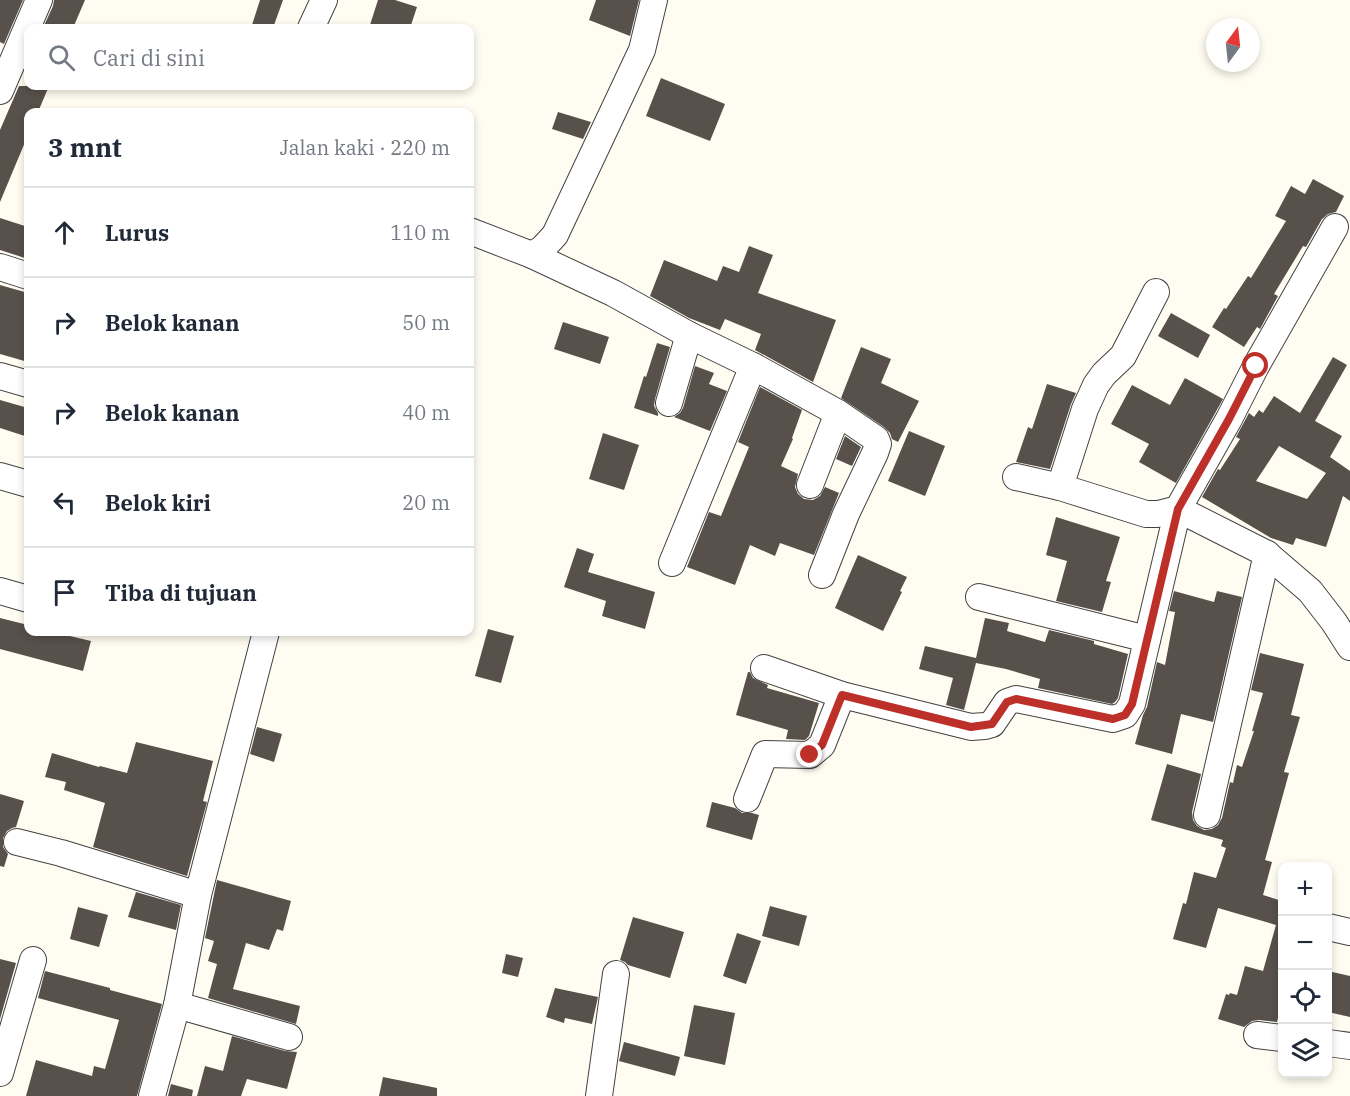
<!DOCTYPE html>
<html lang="id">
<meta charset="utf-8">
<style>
body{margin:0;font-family:"IBM Plex Serif",serif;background:#f2f2f3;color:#1f2937}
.controls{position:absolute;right:18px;bottom:18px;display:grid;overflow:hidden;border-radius:12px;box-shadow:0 3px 9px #0003}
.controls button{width:54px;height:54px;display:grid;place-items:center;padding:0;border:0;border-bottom:2px solid #e0e1e3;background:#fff;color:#1f2937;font:30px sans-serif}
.compass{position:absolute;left:1206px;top:18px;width:54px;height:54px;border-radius:50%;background:#fff;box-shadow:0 3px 9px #0003;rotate:15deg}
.stop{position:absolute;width:18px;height:18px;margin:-14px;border:4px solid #bd3029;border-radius:50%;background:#fff}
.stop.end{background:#bd3029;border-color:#fff;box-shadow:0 2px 6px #0008}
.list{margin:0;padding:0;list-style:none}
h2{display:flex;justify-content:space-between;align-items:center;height:78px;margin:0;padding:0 24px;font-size:26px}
h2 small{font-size:20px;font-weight:400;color:#747a83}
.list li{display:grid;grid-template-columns:39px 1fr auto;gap:18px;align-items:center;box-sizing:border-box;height:90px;padding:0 24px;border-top:2px solid #e0e1e3}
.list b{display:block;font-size:22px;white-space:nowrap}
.list em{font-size:20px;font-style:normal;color:#747a83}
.icon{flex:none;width:33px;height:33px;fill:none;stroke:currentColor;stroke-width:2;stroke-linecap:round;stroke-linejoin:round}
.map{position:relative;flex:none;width:1350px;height:1096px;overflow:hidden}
.search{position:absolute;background:#fff;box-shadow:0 3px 9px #0003;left:24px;top:24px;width:450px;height:66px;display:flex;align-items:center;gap:15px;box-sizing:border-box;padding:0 21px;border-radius:12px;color:#747a83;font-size:22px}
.panel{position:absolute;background:#fff;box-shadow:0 3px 9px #0003;left:24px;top:108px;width:450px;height:528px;border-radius:12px}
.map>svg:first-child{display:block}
.building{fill:#58514b;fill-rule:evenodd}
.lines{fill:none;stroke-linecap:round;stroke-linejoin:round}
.street-casing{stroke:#424242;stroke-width:28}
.street{stroke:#fff;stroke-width:26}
.route{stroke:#bd3029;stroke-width:8}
</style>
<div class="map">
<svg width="1350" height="1096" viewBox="0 0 1350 1096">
<rect width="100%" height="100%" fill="#fffdf1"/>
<g class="building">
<polygon points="0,0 23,0 4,44 0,42"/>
<polygon points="54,0 85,0 73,28 43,28 53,6"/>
<polygon points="260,0 283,0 273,28 251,28"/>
<polygon points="378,0 395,0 417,7 410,28 369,28"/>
<polygon points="596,0 639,0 630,36 589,20"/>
<polygon points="661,78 725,104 710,141 646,116"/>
<polygon points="19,86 49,86 38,112 28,112 28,135 0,202 0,130"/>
<polygon points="558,112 591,122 583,139 552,129"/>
<polygon points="1313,179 1344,196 1336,212 1328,214 1322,219 1306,247 1303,246 1274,294 1278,296 1260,329 1257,327 1244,347 1212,327 1224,308 1226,309 1248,276 1251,278 1286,221 1275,216 1291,186 1305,194"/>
<polygon points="0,218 28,227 28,259 0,250"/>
<polygon points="749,246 773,255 758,293 836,320 813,382 755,350 761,334 725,319 720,330 689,318 650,296 664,260 717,281 723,266 739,272"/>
<polygon points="0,285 28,293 28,362 0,354"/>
<polygon points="1171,313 1210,335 1198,358 1158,336"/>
<polygon points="563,322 609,337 600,364 554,349"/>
<polygon points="657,343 670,347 655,399 654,406 658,413 658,416 634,408 644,376 646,377"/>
<polygon points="861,347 891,359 881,383 919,401 898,442 892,439 890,433 884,427 841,398"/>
<path d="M1333,357L1347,365L1315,421L1342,436L1330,457L1350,471V501L1343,496L1326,547L1296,538L1293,545L1271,538L1202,497L1218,469L1220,470L1240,439L1236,437L1249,413L1254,417L1259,410L1263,413L1274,396L1300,413ZM1279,446L1326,473L1307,499L1256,481Z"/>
<polygon points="695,366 714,373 709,384 727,391 710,431 674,417 680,413 683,408"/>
<polygon points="1185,378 1223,399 1176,483 1139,462 1149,444 1111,424 1132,385 1170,405"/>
<polygon points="1047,384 1076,393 1071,404 1050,469 1016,462 1028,427 1032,429"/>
<polygon points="760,387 802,410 792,438 793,439 781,466 798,474 795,487 798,494 804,499 813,500 820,496 825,487 839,493 814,555 780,543 775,556 750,545 735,585 687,567 709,512 721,516 749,447 738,442"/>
<polygon points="0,400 28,408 28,437 0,428"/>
<polygon points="909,431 945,446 925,496 888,481"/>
<polygon points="603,433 639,445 624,490 589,479"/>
<polygon points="845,436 861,447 852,466 836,459"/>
<polygon points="1056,517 1120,537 1106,581 1111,582 1102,612 1056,601 1067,561 1046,555"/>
<polygon points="577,548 594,554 588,572 655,592 645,629 602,616 606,601 564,587"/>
<polygon points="858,555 907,577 900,591 902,592 883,631 835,608"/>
<polygon points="1174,591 1214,602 1217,591 1242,597 1213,722 1181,714 1172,754 1135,744 1143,715 1147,707 1157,662 1165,665 1175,612 1169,611"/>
<polygon points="0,618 28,625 28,632 53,632 91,641 83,671 0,649"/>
<polygon points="985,618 1009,623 1007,631 1045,642 1049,630 1094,641 1094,644 1128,654 1118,698 1115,702 1112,704 1038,688 1040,679 1006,669 976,663 964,710 946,705 953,678 919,669 925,646 976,658"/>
<polygon points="488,629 514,636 501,683 475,676"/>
<polygon points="1260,653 1304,664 1291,715 1300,717 1284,772 1289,773 1265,860 1272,862 1263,895 1282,901 1282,1002 1277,1022 1259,1020 1252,1021 1244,1027 1218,1019 1226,994 1229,995 1230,993 1237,995 1245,966 1263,971 1276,925 1218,908 1206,948 1173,939 1183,903 1186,904 1194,872 1216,878 1226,848 1221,846 1223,840 1151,820 1167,764 1201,774 1192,812 1193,820 1197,826 1204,830 1212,829 1218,825 1222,818 1230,782 1233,783 1237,765 1242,767 1254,731 1252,731 1263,693 1251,690"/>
<polygon points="748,672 750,672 753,678 768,685 767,688 819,703 809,736 805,740 786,739 788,730 736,715"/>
<polygon points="257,727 282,734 274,762 250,754"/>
<polygon points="136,742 213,761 203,801 207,802 187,876 93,847 105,803 64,790 66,782 45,777 52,753 99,767 100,766 127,773"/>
<polygon points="0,794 24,801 16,827 12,828 7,831 3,838 3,847 8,854 4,867 0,866"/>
<polygon points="712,802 735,808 742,813 752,813 759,815 752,840 706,827"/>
<polygon points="217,880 291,901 283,931 277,929 269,950 246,943 233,989 300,1006 296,1024 208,998 217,964 208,961 214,941 205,938"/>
<polygon points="136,892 181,905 176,930 128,917"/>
<polygon points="770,906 807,916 799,946 762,936"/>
<polygon points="78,907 108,915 99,947 70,939"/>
<polygon points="633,917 684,932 670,978 628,965 625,962 620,960"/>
<polygon points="737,933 761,941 746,984 723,976"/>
<polygon points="506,954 523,958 518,977 502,973"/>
<polygon points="0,959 16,963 0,1019"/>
<polygon points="45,971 110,988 110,990 162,1004 137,1096 26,1096 36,1060 92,1076 94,1066 105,1069 119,1020 38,998"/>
<polygon points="1328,971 1350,976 1350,1017 1328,1012"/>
<polygon points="555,988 598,997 592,1024 565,1018 564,1023 546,1017"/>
<polygon points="694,1005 735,1013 725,1065 684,1056"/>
<polygon points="232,1036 285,1051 297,1052 287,1089 247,1079 241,1096 197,1096 205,1066 223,1071"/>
<polygon points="624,1042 680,1057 675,1076 619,1061"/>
<polygon points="383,1077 437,1088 437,1096 379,1096"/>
<polygon points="171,1084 193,1090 192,1096 168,1096"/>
</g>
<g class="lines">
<defs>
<g id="street">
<polyline points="654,0 642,50 555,235 542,249 532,255 613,293 689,335 753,366 838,413 876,439 878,444 875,453 846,514 822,575"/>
<polyline points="311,28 324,0"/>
<polyline points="0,91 39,0"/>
<polyline points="470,231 532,255"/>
<polyline points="0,267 28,276"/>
<polyline points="0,376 28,384"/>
<polyline points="669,403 689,335"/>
<polyline points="0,476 28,484"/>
<polyline points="1016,477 1060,487 1146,514 1158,514 1178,509"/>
<polyline points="810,485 838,413"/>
<polyline points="1060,487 1085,409 1096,385 1104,374 1123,356 1156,292"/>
<polyline points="1178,509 1267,554 1310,591 1334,622 1350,647"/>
<polyline points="672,563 753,366"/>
<polyline points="0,591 28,599"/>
<polyline points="979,597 1147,639"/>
<polyline points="764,668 842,695 971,727 985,726 992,724 1007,702 1016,699 1113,719 1125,715 1132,704 1178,509 1229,419 1256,366 1335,227"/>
<polyline points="747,799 765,754 810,755 822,745 842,695"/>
<polyline points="1207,815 1267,554"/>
<polyline points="17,842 61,853 198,895"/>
<polyline points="1328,927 1350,932"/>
<polyline points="177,1005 289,1037"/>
<polyline points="1257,1035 1282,1038"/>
<polyline points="1328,1043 1350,1046"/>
<polyline points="0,1073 33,960"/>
<polyline points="152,1096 177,1005 198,895 266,632"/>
<polyline points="599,1096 616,974"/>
</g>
</defs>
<use href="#street" class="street-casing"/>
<use href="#street" class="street"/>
</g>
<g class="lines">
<polyline class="route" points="810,755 822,745 842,695 971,727 992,724 1007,702 1016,699 1113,719 1125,715 1132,704 1178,509 1229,419 1256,366"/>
</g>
</svg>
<div class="controls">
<button>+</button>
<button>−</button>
<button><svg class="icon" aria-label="locate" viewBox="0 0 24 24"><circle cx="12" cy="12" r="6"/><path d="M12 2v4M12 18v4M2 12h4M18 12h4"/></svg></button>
<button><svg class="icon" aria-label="layers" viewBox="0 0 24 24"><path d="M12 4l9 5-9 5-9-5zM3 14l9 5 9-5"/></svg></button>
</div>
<svg class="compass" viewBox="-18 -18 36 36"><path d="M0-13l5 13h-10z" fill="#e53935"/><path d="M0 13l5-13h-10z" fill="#747a83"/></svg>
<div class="stop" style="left:1256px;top:366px"></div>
<div class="stop end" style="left:810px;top:755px"></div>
<div class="search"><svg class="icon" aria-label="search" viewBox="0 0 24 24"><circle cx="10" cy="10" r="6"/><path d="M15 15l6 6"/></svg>Cari di sini</div>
<section class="panel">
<h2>3 mnt<small>Jalan kaki · 220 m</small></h2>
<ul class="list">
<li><svg class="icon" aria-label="ahead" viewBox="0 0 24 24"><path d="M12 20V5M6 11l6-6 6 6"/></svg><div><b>Lurus</b></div><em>110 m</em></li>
<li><svg class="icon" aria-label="right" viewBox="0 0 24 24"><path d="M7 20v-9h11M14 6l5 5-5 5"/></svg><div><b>Belok kanan</b></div><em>50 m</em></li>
<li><svg class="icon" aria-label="right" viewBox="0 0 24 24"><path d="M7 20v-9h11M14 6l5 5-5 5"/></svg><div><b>Belok kanan</b></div><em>40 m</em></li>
<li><svg class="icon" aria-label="left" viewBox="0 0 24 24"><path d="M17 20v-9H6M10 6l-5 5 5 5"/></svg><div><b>Belok kiri</b></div><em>20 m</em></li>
<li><svg class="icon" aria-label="arrive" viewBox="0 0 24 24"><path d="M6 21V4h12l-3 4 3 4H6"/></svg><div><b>Tiba di tujuan</b></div></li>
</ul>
</section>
</div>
